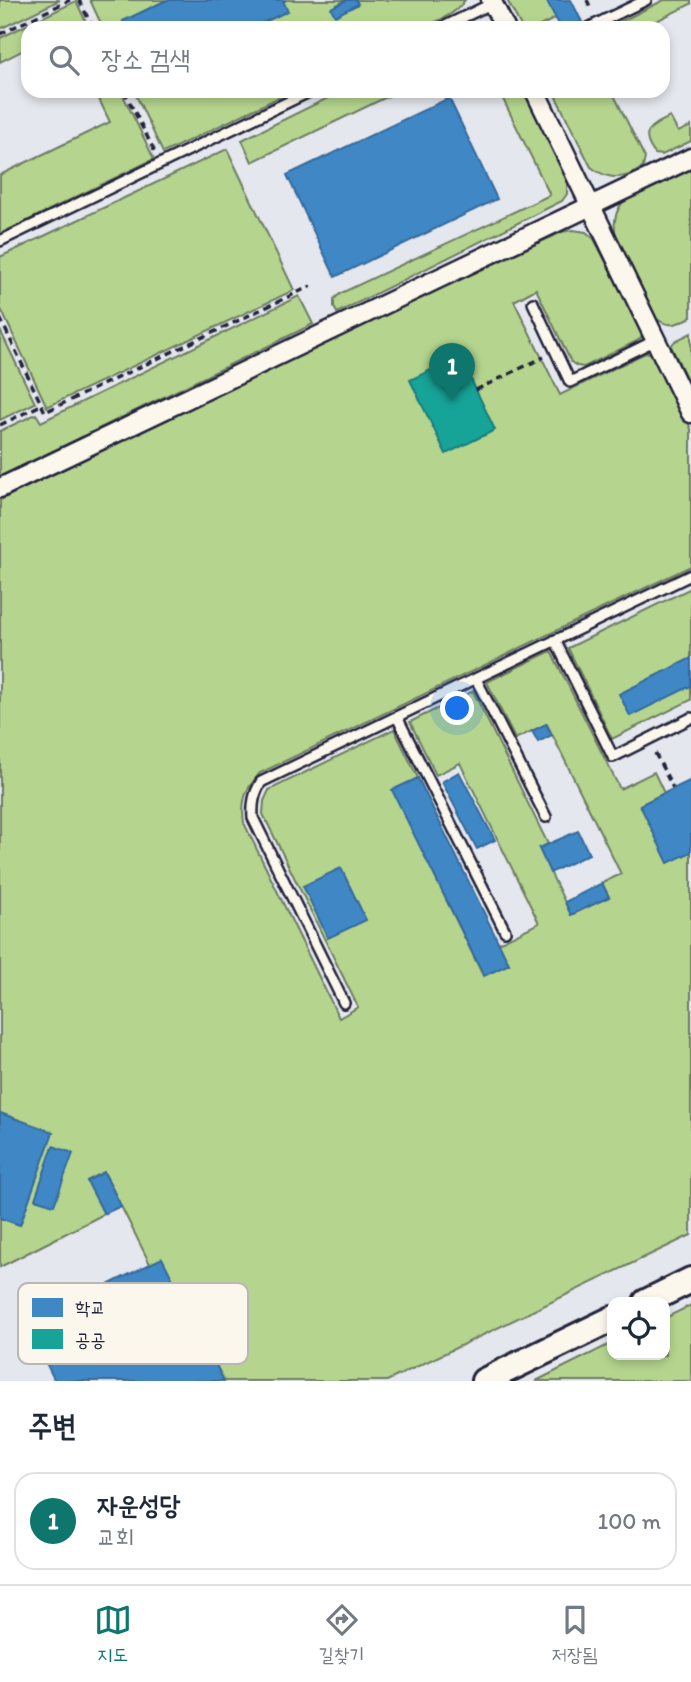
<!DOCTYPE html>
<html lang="ko">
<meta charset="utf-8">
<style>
body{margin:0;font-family:Itim,"Poor Story",sans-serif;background:#f6f6f7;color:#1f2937}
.controls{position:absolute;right:21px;bottom:21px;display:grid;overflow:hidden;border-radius:14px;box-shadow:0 4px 10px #0003}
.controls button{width:63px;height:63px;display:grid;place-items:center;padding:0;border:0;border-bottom:2px solid #e0e1e3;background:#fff;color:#1f2937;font:35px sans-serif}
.you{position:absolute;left:458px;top:709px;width:24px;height:24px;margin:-18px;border:5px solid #fff;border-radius:50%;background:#1a73e8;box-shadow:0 0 0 10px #1a73e833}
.badge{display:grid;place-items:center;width:46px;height:46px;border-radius:50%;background:#0f766e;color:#fff;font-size:23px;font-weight:700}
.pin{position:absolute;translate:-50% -58px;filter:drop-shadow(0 2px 4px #0008)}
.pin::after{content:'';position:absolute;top:37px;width:24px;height:21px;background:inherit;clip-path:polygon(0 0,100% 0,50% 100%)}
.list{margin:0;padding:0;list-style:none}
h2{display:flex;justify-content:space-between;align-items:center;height:91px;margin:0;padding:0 28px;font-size:30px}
h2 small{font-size:23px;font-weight:400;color:#747a83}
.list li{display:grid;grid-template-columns:46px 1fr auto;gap:21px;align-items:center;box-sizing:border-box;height:98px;margin:0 14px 14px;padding:0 14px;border:2px solid #e0e1e3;border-radius:21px}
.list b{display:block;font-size:26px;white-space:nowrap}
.list p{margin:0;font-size:23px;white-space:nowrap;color:#747a83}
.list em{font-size:23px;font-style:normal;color:#747a83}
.icon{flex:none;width:38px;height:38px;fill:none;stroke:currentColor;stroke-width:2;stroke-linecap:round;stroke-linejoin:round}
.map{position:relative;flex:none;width:691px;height:1381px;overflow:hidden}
.search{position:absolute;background:#fff;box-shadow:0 4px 10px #0003;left:21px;right:21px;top:21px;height:77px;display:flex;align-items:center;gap:18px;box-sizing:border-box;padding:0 24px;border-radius:21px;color:#747a83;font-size:26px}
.sheet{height:203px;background:#fff}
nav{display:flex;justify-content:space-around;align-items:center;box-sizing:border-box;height:98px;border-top:2px solid #e0e1e3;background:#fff;font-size:19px;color:#747a83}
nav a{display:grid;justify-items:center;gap:4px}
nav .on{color:#0f766e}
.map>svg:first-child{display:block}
.green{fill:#b5d58e;stroke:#6c7c64;stroke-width:2}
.schools{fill:#3f88c5;stroke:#36699c;stroke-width:2}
.public{fill:#17a398;stroke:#1a7c7c;stroke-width:2}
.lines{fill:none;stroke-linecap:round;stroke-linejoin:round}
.lane-casing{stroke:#22223b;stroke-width:14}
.street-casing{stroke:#22223b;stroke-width:23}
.secondary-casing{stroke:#22223b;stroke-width:30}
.path{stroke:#22223b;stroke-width:3.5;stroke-dasharray:7 5;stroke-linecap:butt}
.lane{stroke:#fbf7ec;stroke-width:9}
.street{stroke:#fbf7ec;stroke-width:18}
.secondary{stroke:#fbf7ec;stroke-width:24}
.key{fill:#fbf7ec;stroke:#bab7b7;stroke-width:2}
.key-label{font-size:19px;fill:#22223b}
</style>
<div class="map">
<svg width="691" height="1381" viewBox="0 0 691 1381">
<rect width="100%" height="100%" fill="#e4e7ed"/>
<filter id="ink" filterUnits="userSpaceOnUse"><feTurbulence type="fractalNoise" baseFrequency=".0143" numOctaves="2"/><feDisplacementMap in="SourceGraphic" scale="14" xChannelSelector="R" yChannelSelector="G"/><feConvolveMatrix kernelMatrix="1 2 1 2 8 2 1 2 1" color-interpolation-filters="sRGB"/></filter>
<g filter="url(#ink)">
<g class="green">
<polygon points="0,0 60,0 0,29"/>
<polygon points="90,0 167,0 123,21 126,28 103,28"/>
<path d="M286,0H347L332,8L335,15L357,5L356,0H465C455,15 439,20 423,28H252Z"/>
<polygon points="507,0 546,0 556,18 536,28 522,28"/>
<polygon points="664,0 691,0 691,4 642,28 608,28"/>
<polygon points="76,1 89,28 28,28 28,48 0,62 0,38"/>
<polygon points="95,91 121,91 154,159 0,234 0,175 110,122"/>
<polygon points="134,91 292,91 163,153"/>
<polygon points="342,91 399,91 252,162 242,140"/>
<polygon points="499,91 525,91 567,179 567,194 562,201 337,313 334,307 334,299 341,293 550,195"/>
<path d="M553,91H612L645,158L643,167C625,180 609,181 591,167Z"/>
<path d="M670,117L678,132L691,126V141L662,155L655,154C638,132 651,126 670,117Z"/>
<polygon points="227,149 294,290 47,407 0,307 0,257"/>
<path d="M691,166V317C678,324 669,328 657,319L616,236C612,219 617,207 629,195Z"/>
<path d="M573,230L586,232L594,239L642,331L641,338L637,341L584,367L577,366L571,362L536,289L514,301L560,395L643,354L651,352L657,357L691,429V566L260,773C245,790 241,800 244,823L339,1018L358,1007L263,814L264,801L269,790L394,729L418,778L393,790L483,976L509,964L499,943L539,923L460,763L436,775L410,722L473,691L548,844L539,849L571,915L609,897L602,883L621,874L547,724L515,739L487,682L551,651L620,789L654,772L664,793L640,805L668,862L691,852V1235L387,1381H224L162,1259L150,1264L104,1172L87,1181L104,1214L0,1267V1218L20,1225L52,1132L0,1113V500L266,370L562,232Z"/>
<polygon points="299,296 313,324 0,477 0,431 36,414 41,422"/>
<polygon points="0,330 35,403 0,420"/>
<polygon points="691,333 691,388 671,346 675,341"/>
<polygon points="691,588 691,700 612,739 568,648"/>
<polygon points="691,1305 691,1381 536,1381 612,1343 612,1355 665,1355 665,1318"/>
</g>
<g class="schools">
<polygon points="167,0 286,0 283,1 288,11 252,28 126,28 123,21"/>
<polygon points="347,0 356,0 358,4 335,16 331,8"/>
<polygon points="546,0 571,0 582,22 569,28 561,28"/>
<polygon points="449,98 497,199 335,277 287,175"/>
<polygon points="691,658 691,686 630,716 619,694"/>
<polygon points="546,724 552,735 538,742 532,731"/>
<polygon points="459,772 495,840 477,849 442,782"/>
<polygon points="418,778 509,964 484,976 392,790"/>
<polygon points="691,780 691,852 668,863 640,805"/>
<polygon points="578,831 589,854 550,873 539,848"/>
<polygon points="341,868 366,920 328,938 303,886"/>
<polygon points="602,883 609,897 571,915 565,902"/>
<polygon points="0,1113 53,1132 20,1225 0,1218"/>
<polygon points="53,1146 73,1153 54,1205 35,1199"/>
<polygon points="104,1172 121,1206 104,1214 87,1181"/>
<polygon points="162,1258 224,1381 55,1381 27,1325"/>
</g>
<polygon class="public" points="460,356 495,430 446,454 410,380"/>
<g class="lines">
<defs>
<g id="lane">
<polyline points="441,28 493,3"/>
<polyline points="588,28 646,0"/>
<polyline points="0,241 311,91"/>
<polyline points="533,303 570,382 656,340"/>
<polyline points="555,640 613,757 691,718"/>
<polyline points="476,679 546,817"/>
<polyline points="397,717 505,931"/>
<path d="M344,1003L253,818C252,803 254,794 261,782L691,575"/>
</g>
<g id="street">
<polyline points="491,0 505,28"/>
<polyline points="535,91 691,413"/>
<polyline points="0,488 691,158"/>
</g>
<g id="secondary">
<polyline points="646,1302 691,1280"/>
<polyline points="484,1381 612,1319"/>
</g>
</defs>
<use href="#lane" class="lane-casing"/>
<use href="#street" class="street-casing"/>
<use href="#secondary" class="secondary-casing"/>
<g class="path">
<polyline points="79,0 93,28"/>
<polyline points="587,0 592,11"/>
<polyline points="0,34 70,0"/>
<polyline points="124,91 155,152"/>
<polyline points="0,318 45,412 311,286"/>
<polyline points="476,390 544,357"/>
<polyline points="0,425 41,405"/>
<polyline points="655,753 673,788"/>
</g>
<use href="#lane" class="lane"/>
<use href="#street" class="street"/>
<use href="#secondary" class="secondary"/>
</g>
</g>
<rect x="18" y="1283" width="230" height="81" rx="10" class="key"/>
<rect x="32" y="1298" width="31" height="19" fill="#3f88c5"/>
<rect x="32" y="1329" width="31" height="20" fill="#17a398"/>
<g class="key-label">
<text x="75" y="1314">학교</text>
<text x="75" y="1346">공공</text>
</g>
</svg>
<div class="controls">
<button><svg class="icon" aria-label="locate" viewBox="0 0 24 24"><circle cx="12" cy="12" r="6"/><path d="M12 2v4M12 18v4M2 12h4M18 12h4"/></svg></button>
</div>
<div class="you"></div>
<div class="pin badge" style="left:452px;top:401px">1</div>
<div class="search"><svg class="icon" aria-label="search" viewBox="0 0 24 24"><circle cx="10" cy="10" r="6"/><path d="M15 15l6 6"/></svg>장소 검색</div>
</div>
<section class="sheet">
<h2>주변<small></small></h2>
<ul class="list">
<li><span class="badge">1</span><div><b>자운성당</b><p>교회</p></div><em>100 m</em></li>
</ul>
</section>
<nav>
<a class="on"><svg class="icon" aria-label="map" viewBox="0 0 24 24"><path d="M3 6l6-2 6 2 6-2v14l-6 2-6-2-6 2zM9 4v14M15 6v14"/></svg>지도</a>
<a><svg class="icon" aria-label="directions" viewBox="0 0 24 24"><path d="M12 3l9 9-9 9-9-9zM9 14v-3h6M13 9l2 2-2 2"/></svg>길찾기</a>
<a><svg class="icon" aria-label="saved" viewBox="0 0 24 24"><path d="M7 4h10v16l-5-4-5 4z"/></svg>저장됨</a>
</nav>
